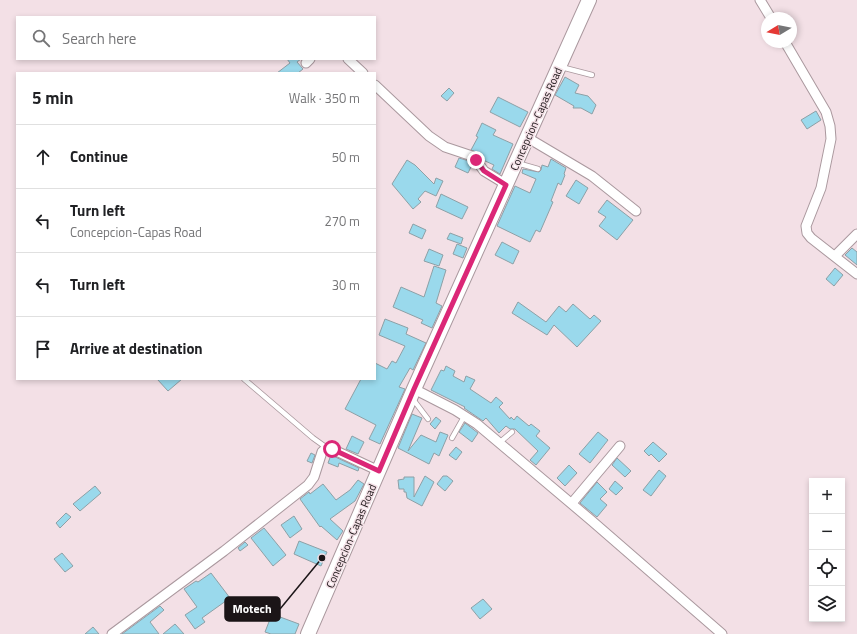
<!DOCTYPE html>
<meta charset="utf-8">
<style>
body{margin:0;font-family:"Titillium Web",sans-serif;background:#f6f6f6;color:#202124}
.controls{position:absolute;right:12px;bottom:12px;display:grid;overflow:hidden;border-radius:0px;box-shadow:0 2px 6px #0003}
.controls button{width:36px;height:36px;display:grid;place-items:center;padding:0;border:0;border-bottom:1px solid #e0e0e0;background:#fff;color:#202124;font:20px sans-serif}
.compass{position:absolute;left:761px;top:12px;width:36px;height:36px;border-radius:50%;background:#fff;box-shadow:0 2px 6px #0003;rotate:260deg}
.stop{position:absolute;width:12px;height:12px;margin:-9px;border:3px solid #db2777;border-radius:50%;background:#fff}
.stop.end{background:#db2777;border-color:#fff;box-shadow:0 1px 4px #0008}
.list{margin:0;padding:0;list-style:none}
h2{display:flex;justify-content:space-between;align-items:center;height:52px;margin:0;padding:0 16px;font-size:17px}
h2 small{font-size:13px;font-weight:400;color:#757577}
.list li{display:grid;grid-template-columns:26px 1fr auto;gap:12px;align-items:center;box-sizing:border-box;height:64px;padding:0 16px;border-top:1px solid #e0e0e0}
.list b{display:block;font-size:15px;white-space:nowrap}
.list p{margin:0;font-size:13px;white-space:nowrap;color:#757577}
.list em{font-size:13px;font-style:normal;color:#757577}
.icon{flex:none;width:22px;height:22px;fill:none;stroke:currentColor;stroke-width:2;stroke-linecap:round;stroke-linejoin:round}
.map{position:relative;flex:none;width:857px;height:634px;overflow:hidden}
.search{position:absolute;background:#fff;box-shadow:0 2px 6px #0003;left:16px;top:16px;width:360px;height:44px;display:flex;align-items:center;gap:10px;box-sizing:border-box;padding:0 14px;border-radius:0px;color:#757577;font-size:15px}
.panel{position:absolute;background:#fff;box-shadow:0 2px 6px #0003;left:16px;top:72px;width:360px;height:308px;border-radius:0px}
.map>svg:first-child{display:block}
.building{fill:#9ad9ec;stroke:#8da0a6}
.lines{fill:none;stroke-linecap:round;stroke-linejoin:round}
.service-casing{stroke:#aa989e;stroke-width:6}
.minor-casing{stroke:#aa989e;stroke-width:11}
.primary-casing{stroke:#aa989e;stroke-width:16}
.service{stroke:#fff;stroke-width:4.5}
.minor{stroke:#fff;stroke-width:9}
.primary{stroke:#fff;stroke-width:14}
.route{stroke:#db2777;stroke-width:5}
.labels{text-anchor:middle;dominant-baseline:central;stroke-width:3;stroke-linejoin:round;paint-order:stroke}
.street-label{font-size:11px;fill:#1b1517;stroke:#f3e0e6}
.leader{fill:none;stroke:#1b1517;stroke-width:1.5}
.callout-dot{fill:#1b1517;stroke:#f3e0e6;stroke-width:1.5}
.callout{fill:#1b1517;stroke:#1b1517;stroke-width:1.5}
.callout-label{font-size:12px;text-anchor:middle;font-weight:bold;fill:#fff}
</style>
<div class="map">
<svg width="857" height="634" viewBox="0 0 857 634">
<rect width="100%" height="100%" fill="#f3e0e6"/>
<g class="building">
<polygon points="287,59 301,59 297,62 303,69 298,73 277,73 290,63"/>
<polygon points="565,77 579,85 575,93 588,96 596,105 592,114 581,108 573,108 574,106 555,95"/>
<polygon points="449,88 454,93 447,101 441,96"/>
<polygon points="498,97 528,112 520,127 490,112"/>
<polygon points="816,111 821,120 807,129 801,120"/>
<polygon points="482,123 496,130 493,135 513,144 500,174 492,169 494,165 483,160 476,152 471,150 478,137 476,136"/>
<polygon points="459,158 469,161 472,165 468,173 455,167"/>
<polygon points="551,159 566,168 564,174 565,175 561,185 558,183 551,201 553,202 540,232 536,230 530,242 497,226 515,186 530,193 536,179 522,173 523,169 539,172 541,170 542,165 548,167"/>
<polygon points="407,160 415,165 434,184 436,178 443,181 436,196 425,191 418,199 421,202 413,209 392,184"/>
<polygon points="576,180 588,188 579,204 566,196"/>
<polygon points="441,194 468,207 462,219 436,207"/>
<polygon points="607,200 633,220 617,240 599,226 606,217 598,212"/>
<polygon points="413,224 426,230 422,239 409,233"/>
<polygon points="450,233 463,238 461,244 447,239"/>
<polygon points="502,242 519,251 513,264 495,255"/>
<polygon points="457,244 467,248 463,258 453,254"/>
<polygon points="852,248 857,252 857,265 845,255"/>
<polygon points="429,249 443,255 439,266 424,261"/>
<polygon points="434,266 446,270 436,303 442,306 432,328 421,323 423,320 393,307 401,287 424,297"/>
<polygon points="835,268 843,275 834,286 826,279"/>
<polygon points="518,302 546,322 559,306 566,312 573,304 590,319 594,315 601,321 577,347 554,325 547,335 512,313"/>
<polygon points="385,319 408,328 406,334 426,343 413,370 410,368 399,387 405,389 380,444 369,439 376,425 345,409 361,379 375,379 375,363 387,369 392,361 396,363 405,346 379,335"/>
<polygon points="446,366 455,371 453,376 464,382 466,376 475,380 470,389 491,403 496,397 503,403 499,407 510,419 511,417 514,420 517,416 529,426 531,424 540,431 536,436 550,448 536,465 530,460 538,451 515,429 510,429 506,426 499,433 486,418 483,421 464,408 465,407 431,390 441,370 444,371"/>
<polygon points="157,379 182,379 168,391"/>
<polygon points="412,414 422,418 408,451 421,435 436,442 440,432 448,435 439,456 434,453 429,464 398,448"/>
<polygon points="436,417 441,421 435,429 430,424"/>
<polygon points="465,423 478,433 472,442 459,432"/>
<polygon points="598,432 608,440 590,463 579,454"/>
<polygon points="352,436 364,442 358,454 346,449"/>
<polygon points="653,442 667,454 659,462 651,454 649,456 644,451"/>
<polygon points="456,447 462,452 456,460 449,455"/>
<polygon points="311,453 315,455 312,463 307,461"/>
<polygon points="331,455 359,468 358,471 339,463 338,467 328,463"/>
<polygon points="617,458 631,471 625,477 612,465"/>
<polygon points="569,465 577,473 565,486 557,478"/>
<polygon points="659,470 666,476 651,496 643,490"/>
<polygon points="425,476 434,482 422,506 407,498 406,492 404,492 404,489 399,489 398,480 404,479 404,477 414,477 414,497"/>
<polygon points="443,476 447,476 453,481 445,491 437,484"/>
<polygon points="358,480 364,484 355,501 330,519 343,531 337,540 321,526 320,527 300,499 309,492 310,494 323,484 336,500 350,490"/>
<polygon points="615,481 623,488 616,495 609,489"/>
<polygon points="597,482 607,492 600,499 607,505 597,517 580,503"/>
<polygon points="95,486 101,493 80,511 73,504"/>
<polygon points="66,513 71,517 60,528 56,523"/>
<polygon points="294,516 302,529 290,538 281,525"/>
<polygon points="264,528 286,555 273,566 251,538"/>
<polygon points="299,541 327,552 321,566 294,554"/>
<polygon points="245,542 248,545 240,551 238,548"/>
<polygon points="62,553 73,566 65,572 54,559"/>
<polygon points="211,573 230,598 202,618 205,622 195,629 185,615 197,607 184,589 196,581 198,582"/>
<polygon points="483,599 492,609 480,619 471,608"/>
<polygon points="160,606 164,610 150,622 159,634 122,634"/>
<polygon points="272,614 299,624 295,634 271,634 265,632"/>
<polygon points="175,624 184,634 163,634"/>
<polygon points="93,627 99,634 85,634"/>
</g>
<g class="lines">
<defs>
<g id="service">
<polyline points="561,67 592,75"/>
<polyline points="517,163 538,169"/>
<polyline points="244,379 313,438 327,448"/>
<polyline points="412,398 428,419"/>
<polyline points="452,438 465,415"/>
<polyline points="499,443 512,432"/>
</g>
<g id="minor">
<polyline points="760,0 771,18"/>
<polyline points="785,42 826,112 830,126 831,139 821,188 806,226 807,233 811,238 857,274"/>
<polyline points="348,59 363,73"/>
<polyline points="306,63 310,59"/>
<polyline points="375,85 429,136 445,147 472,156 476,160 484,171 507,185"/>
<polyline points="528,138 592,176 636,211"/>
<polyline points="835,256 857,234"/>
<polyline points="414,389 455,410 477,424 592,521 722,634"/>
<polyline points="572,503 620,446"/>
<polyline points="112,634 224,551 308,485 314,477 322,452 325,449 332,449 379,471"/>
</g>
<polyline id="primary" points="308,634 414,389 589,0"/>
</defs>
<use href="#service" class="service-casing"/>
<use href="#minor" class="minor-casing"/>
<use href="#primary" class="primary-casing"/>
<use href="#service" class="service"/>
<use href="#minor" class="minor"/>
<use href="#primary" class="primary"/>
</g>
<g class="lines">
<polyline class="route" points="332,449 379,471 414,389 506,185 484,171 476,160"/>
</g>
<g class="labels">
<g class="street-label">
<text transform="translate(536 119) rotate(-66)">Concepcion-Capas Road</text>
<text transform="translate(351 536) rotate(-67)">Concepcion-Capas Road</text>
</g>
</g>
<path class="leader" d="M322 558L280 609"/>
<circle class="callout-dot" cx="322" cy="558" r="4"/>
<rect class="callout" x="225" y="597" width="55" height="24" rx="4"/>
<g class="callout-label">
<text x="252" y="613">Motech</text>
</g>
</svg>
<div class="controls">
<button>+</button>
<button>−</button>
<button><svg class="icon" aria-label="locate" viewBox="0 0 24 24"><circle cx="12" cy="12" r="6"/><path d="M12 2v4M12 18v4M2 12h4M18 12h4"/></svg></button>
<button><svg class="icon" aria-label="layers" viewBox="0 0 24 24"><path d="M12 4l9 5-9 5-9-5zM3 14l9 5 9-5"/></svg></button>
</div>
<svg class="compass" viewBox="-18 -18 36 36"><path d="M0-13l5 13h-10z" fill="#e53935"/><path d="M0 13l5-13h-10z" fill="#757577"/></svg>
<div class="stop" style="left:332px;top:449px"></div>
<div class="stop end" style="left:476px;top:160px"></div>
<div class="search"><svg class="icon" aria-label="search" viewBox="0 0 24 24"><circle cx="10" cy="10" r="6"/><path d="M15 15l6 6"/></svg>Search here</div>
<section class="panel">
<h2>5 min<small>Walk · 350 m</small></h2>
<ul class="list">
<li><svg class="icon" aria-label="ahead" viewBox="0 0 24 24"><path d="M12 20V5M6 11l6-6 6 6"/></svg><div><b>Continue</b></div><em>50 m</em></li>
<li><svg class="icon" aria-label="left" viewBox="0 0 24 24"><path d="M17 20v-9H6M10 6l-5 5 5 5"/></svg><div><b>Turn left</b><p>Concepcion-Capas Road</p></div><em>270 m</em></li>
<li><svg class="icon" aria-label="left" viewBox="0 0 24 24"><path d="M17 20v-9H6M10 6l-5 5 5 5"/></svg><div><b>Turn left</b></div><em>30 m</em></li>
<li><svg class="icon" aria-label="arrive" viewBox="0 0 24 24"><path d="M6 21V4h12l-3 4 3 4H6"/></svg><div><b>Arrive at destination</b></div></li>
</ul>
</section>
</div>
